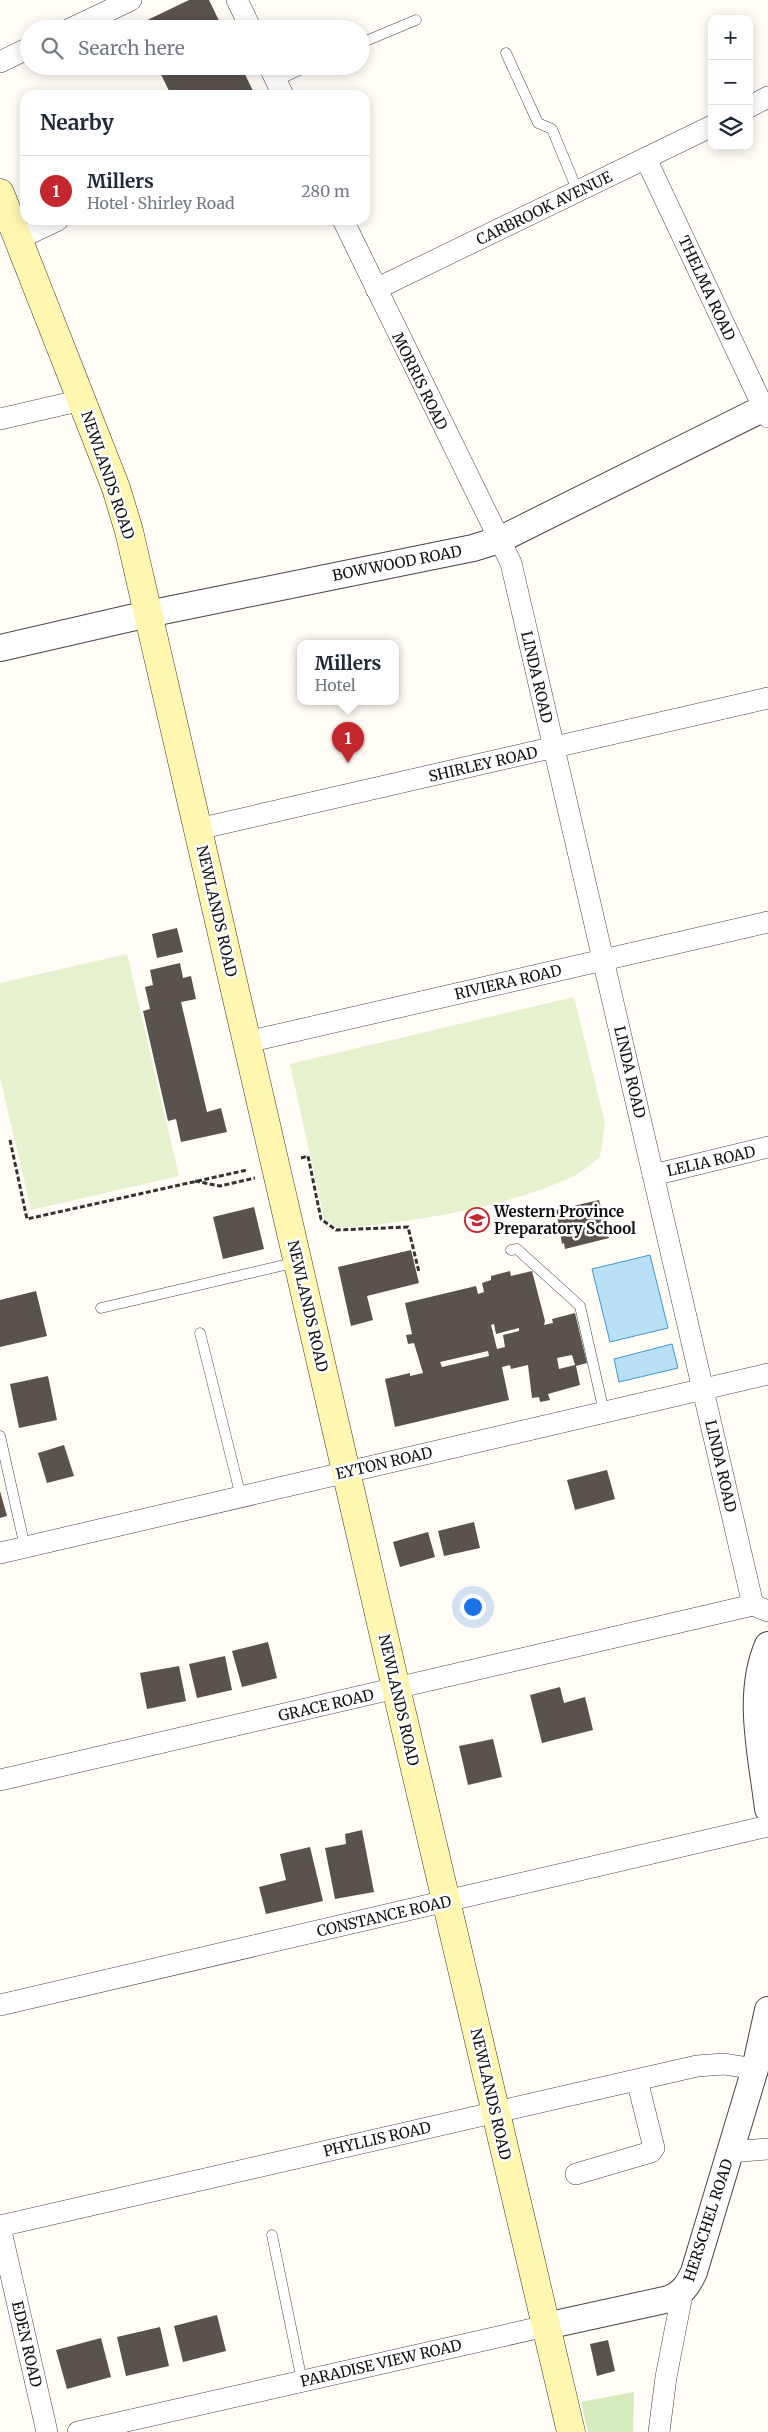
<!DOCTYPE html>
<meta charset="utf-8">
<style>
body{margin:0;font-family:Merriweather,serif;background:#f6f6f7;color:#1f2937}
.controls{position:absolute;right:15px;top:15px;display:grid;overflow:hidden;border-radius:10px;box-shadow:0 2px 12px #0003}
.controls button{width:45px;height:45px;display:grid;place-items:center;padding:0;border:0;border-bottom:1px solid #e0e1e3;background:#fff;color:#1f2937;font:25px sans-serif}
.you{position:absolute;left:472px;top:1606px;width:18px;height:18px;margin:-12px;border:4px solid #fff;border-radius:50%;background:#1a73e8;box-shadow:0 0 0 8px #1a73e833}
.badge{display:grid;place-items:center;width:32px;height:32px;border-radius:50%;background:#c4262e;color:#fff;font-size:16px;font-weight:700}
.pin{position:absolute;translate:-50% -41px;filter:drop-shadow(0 1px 2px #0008)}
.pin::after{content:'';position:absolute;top:26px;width:18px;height:15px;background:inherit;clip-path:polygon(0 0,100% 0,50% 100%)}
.popup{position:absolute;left:297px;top:640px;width:102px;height:65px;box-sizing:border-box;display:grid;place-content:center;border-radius:10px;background:#fff;filter:drop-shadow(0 1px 4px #0005);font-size:16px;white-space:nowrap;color:#747a83}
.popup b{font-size:19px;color:#1f2937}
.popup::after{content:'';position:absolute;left:50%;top:100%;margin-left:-10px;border:10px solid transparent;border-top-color:#fff}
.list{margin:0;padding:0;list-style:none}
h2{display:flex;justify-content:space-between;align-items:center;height:65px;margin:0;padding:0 20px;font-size:21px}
h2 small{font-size:16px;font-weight:400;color:#747a83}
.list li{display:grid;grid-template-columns:32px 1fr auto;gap:15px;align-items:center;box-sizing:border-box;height:70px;padding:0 20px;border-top:1px solid #e0e1e3}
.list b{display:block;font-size:19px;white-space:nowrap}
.list p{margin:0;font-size:16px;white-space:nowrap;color:#747a83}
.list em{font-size:16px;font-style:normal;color:#747a83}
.icon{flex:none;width:28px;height:28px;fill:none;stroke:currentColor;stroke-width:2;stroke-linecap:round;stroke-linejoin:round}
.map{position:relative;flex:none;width:768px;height:2432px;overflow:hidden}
.search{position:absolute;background:#fff;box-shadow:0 2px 12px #0003;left:20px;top:20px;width:350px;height:55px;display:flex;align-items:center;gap:12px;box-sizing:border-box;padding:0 18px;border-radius:28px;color:#747a83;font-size:19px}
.panel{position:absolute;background:#fff;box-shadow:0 2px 12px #0003;left:20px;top:90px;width:350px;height:135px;border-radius:15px}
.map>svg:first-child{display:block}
.green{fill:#d5ebbd}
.pitch{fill:#e6f2cf}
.water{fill:#b9e0f7;stroke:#3f96cf}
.building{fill:#5a524d;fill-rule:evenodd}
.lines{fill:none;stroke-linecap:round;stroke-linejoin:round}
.service-casing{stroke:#444;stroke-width:11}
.minor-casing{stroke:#444;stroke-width:22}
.tertiary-casing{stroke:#444;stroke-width:28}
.secondary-casing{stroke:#333;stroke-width:29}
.path{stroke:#333;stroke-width:3;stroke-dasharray:5 2.5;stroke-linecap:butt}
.service{stroke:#fff;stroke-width:10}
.minor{stroke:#fff;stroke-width:21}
.tertiary{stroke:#fff;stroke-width:26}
.secondary{stroke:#fff6b0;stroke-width:28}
.labels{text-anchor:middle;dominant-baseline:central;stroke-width:5;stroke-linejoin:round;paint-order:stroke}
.street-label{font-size:15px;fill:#111;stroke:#fff}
.poi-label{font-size:15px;font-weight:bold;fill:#111;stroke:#fff;text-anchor:start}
</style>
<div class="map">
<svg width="768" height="2432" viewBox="0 0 768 2432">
<rect width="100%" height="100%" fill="#fffdf5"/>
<polygon class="green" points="634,2392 633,2432 588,2432 581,2402"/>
<g class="pitch">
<polygon points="127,954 179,1176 31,1210 0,1077 0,983"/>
<path d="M574,997L605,1123L600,1157C593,1163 584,1170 576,1175C511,1207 409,1223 336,1228L324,1218L290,1064Z"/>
</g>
<g class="water">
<polygon points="650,1255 668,1328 610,1342 592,1269"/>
<polygon points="672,1344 678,1368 619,1382 614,1359"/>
</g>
<g class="building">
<polygon points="189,0 209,0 223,29 138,29 137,25"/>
<polygon points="157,66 241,66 255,95 171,95"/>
<polygon points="177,928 183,952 157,958 152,934"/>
<polygon points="180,963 183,978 191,976 196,999 181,1002 207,1112 221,1108 227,1132 181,1142 176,1119 168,1121 143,1011 150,1009 145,987 153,985 150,970"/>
<polygon points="599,1200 609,1238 565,1249 564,1243 562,1244 556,1210"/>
<polygon points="254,1207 264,1249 223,1259 213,1217"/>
<polygon points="411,1250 419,1283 367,1296 373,1320 351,1326 338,1267"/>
<path d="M510,1271L511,1276L532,1271L545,1321L544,1325L553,1323L552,1319L575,1313L587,1363L576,1366L580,1385L548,1394L550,1400L540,1402L539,1397L532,1398L528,1365L511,1369L510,1365L502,1367L509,1400L395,1427L385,1379L410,1373V1376L423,1373L414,1343L408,1344L406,1335L412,1334L405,1303L476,1286L478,1294L484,1292L482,1283L491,1280V1276ZM494,1324L496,1334L519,1328V1331L503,1335L505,1347L497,1349L491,1325ZM488,1351L489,1356L442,1367L440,1362ZM572,1355L575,1365L559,1369L557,1358Z"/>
<polygon points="36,1291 47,1336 0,1347 0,1300"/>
<polygon points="48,1376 57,1420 19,1428 10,1384"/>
<polygon points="64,1445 74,1476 47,1483 38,1453"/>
<polygon points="607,1470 615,1499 575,1510 567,1480"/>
<polygon points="0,1491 7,1516 0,1518"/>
<polygon points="474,1522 480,1548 444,1556 438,1531"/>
<polygon points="428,1532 435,1557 400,1567 393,1542"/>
<polygon points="268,1642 277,1678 242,1687 232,1651"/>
<polygon points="225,1656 232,1690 197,1698 189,1664"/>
<polygon points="179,1666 186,1701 147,1709 140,1673"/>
<polygon points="560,1687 564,1703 585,1697 593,1730 542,1743 530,1695"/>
<polygon points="493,1739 502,1777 468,1785 459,1746"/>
<polygon points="362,1830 374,1892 335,1899 325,1848 346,1844 345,1834"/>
<polygon points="310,1847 323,1901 266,1914 259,1887 286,1880 280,1854"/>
<polygon points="217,2315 226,2351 183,2362 174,2326"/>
<polygon points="160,2327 169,2366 126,2376 117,2337"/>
<polygon points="101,2338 111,2377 67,2389 56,2350"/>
<polygon points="608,2340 615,2371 597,2376 590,2344"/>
</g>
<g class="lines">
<defs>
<g id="service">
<polyline points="361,43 416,20"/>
<polyline points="506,53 538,123 552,129 578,192"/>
<polyline points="276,81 308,66"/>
<polyline points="511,1250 517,1249 580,1306 604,1412"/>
<polyline points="101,1308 297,1262"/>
<polyline points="200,1333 241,1497"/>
<polyline points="0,1436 25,1547"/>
<polyline points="272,2235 302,2381"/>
</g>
<g id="minor">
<polyline points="237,0 251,29"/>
<polyline points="70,29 131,0"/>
<polyline points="0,62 29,48"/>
<polyline points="269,66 283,95"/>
<polyline points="749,107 768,97"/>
<polyline points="646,159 768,417"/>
<polyline points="343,220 511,563 753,1605"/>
<polyline points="18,239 58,220"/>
<polyline points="376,289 712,126"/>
<polyline points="0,419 82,400"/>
<polyline points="198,829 768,698"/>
<polyline points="247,1042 768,922"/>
<polyline points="653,1175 768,1147"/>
<polyline points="0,1553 768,1374"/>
<polyline points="0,1780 740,1608 753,1605 768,1611"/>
<polyline points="0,2005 768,1826"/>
<polyline points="730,2152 768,2149"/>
<polyline points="576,2174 651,2152 654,2148 637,2080"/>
<polyline points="0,2226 697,2066 724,2064 755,2069"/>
<polyline points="0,2227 47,2432"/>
<polyline points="78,2432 546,2326"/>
<polyline points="659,2432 666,2377 683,2290"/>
</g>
<g id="tertiary">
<polyline points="0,648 148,614 473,548 499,540 768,406"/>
<path d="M768,1645C746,1695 762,1757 768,1809"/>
<path d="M546,2326L669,2299C682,2294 688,2285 694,2272L755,2069L768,2010"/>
</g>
<polyline id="secondary" points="0,193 116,488 129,531 396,1688 571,2432"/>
</defs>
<use href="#service" class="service-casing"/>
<use href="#minor" class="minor-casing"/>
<use href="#tertiary" class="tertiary-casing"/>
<use href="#secondary" class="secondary-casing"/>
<g class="path">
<polyline points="10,1140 27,1219 247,1170"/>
<polyline points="301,1158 308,1156 321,1219 336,1230 408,1227 419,1272"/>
<polyline points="195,1181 220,1186 255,1178"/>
</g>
<use href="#service" class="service"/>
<use href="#minor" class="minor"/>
<use href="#tertiary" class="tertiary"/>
<use href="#secondary" class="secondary"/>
</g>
<defs>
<symbol id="school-ring" viewBox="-11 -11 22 22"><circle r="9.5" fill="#fff" stroke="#c4262e" stroke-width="1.5"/><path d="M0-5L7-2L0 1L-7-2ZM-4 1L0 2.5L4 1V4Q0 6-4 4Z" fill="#c4262e"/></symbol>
</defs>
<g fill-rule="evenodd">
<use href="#school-ring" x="463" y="1206" width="28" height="28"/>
</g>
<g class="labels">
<g class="street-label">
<text transform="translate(544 208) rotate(-26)">CARBROOK AVENUE</text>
<text transform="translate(707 288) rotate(65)">THELMA ROAD</text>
<text transform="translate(420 381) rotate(64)">MORRIS ROAD</text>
<text transform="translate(108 475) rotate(71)">NEWLANDS ROAD</text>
<text transform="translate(397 563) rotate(-11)">BOWWOOD ROAD</text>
<text transform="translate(537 677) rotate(77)">LINDA ROAD</text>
<text transform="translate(483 764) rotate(-13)">SHIRLEY ROAD</text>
<text transform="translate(217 911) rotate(77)">NEWLANDS ROAD</text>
<text transform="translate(508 982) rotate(-13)">RIVIERA ROAD</text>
<text transform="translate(630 1072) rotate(77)">LINDA ROAD</text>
<text transform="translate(711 1161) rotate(-13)">LELIA ROAD</text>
<text transform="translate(308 1306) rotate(77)">NEWLANDS ROAD</text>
<text transform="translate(384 1463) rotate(-13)">EYTON ROAD</text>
<text transform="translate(721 1466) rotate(77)">LINDA ROAD</text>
<text transform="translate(399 1700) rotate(77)">NEWLANDS ROAD</text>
<text transform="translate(326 1705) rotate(-13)">GRACE ROAD</text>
<text transform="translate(384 1916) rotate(-13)">CONSTANCE ROAD</text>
<text transform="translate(491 2094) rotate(77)">NEWLANDS ROAD</text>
<text transform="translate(377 2139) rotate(-13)">PHYLLIS ROAD</text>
<text transform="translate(708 2220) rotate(-72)">HERSCHEL ROAD</text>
<text transform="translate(27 2344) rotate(77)">EDEN ROAD</text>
<text transform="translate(381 2363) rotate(-13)">PARADISE VIEW ROAD</text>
</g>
<g class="poi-label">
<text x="494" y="1211">Western Province<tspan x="494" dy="17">Preparatory School</tspan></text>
</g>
</g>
</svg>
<div class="controls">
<button>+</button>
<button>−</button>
<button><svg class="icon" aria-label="layers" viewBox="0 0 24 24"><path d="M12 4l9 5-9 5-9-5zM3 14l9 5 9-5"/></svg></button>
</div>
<div class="you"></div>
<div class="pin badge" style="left:348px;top:763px">1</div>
<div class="popup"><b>Millers</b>Hotel</div>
<div class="search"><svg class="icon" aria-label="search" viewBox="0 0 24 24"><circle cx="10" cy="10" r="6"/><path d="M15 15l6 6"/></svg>Search here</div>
<section class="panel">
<h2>Nearby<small></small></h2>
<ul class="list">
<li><span class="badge">1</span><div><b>Millers</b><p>Hotel · Shirley Road</p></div><em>280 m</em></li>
</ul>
</section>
</div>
